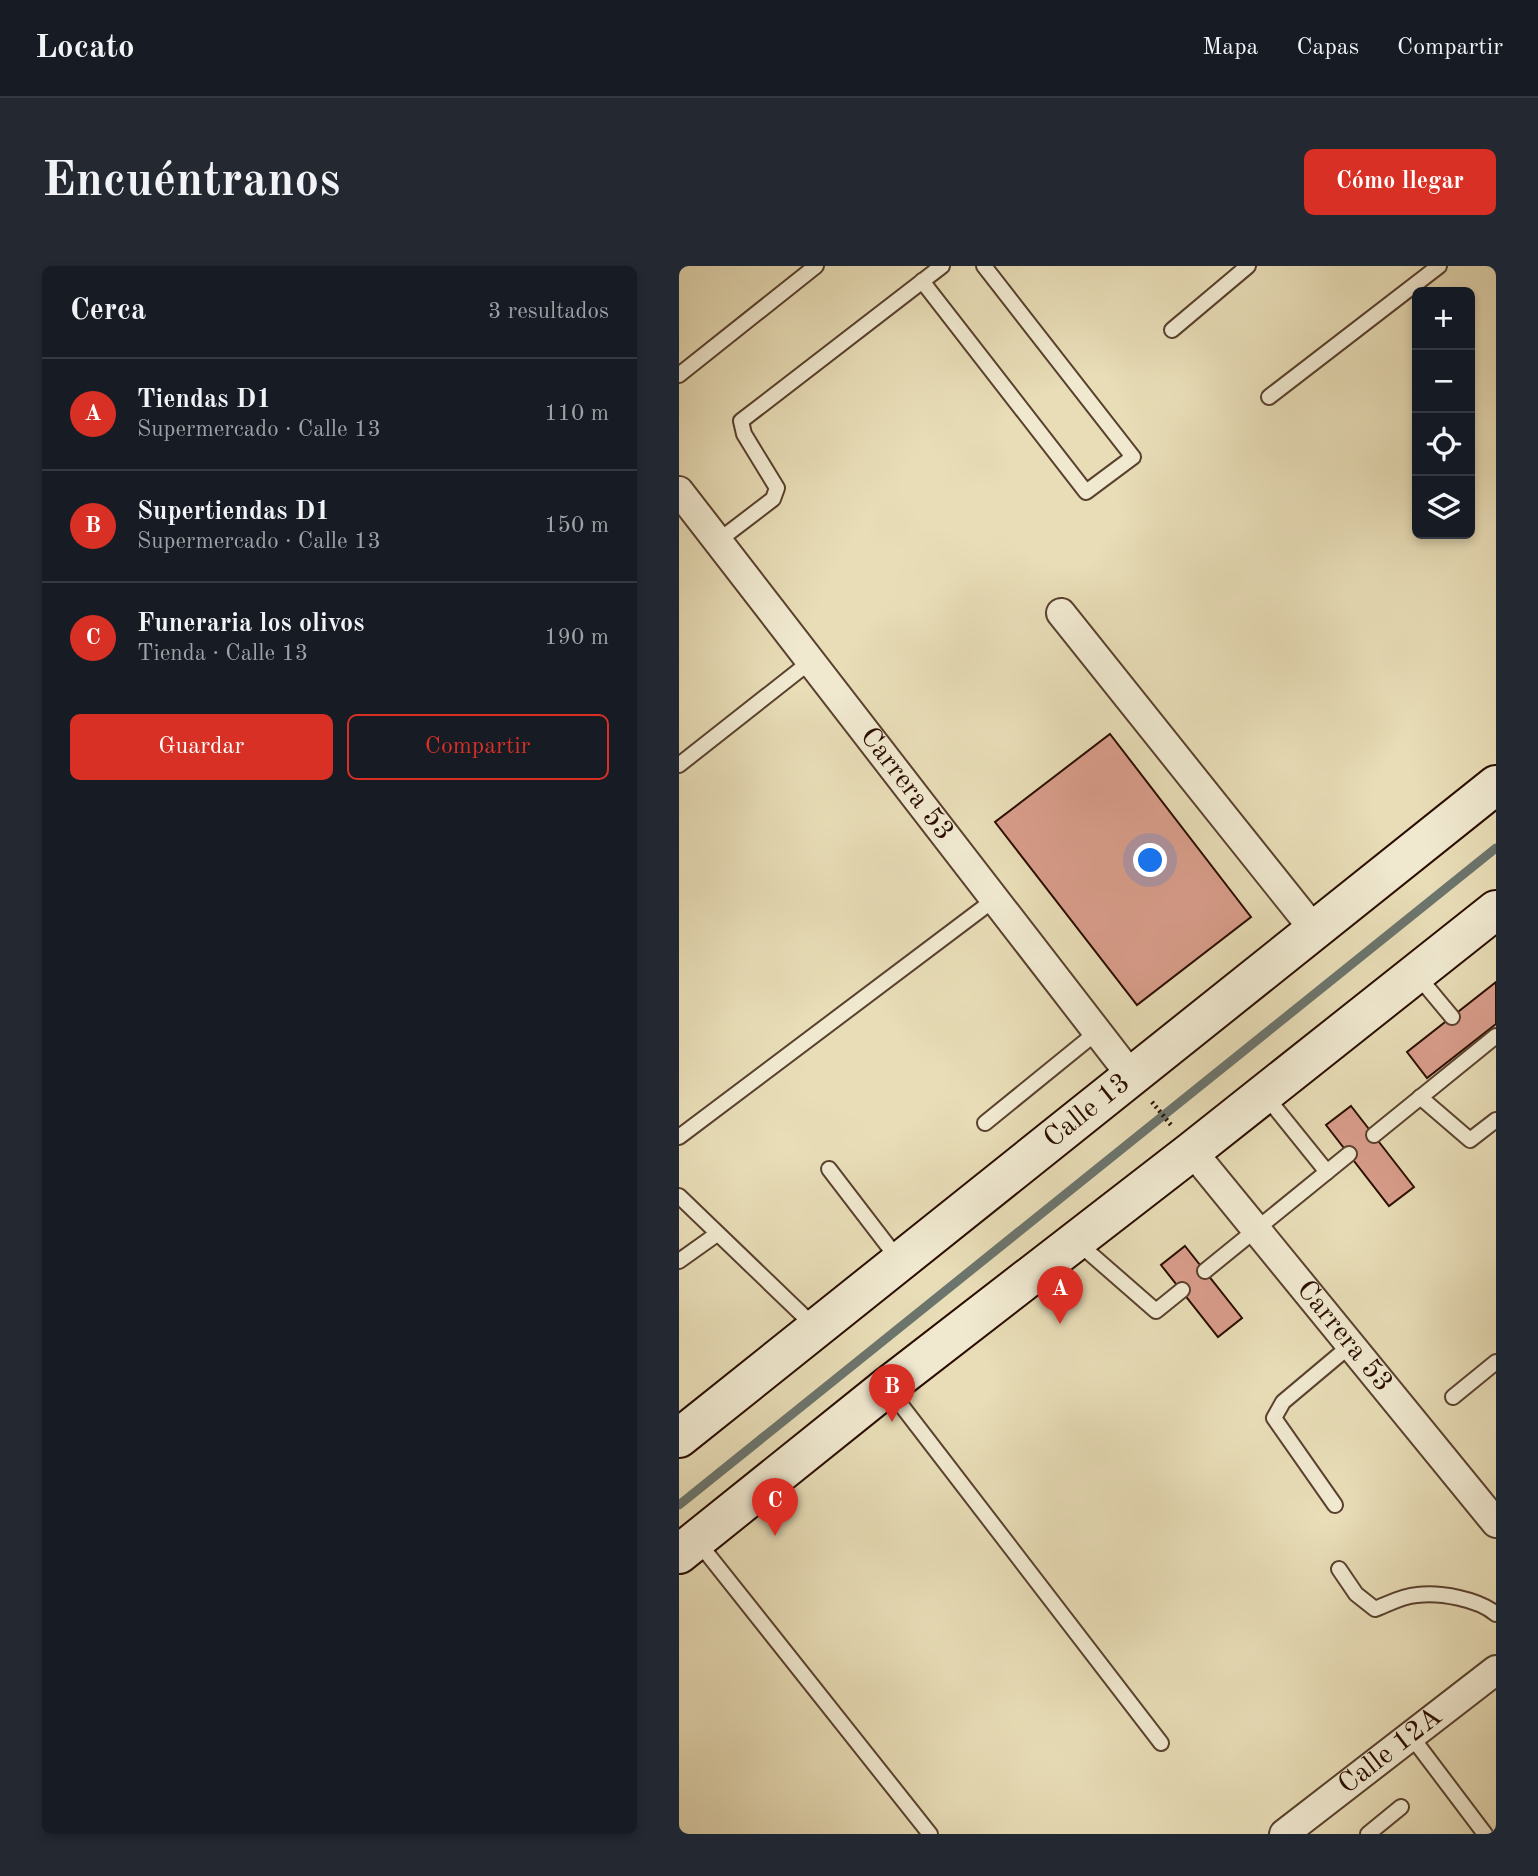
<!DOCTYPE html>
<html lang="es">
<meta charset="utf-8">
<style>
body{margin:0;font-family:"Old Standard TT",serif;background:#242831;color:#f1f3f6}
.controls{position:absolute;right:21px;top:21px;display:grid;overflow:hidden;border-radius:10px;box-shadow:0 4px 10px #0003}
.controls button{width:63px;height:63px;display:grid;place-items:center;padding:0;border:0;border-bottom:2px solid #363941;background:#171b24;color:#f1f3f6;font:35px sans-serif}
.you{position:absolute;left:472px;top:595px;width:24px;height:24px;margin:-18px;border:5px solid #fff;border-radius:50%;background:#1a73e8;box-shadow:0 0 0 10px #1a73e833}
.badge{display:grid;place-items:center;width:46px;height:46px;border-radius:50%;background:#d93025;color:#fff;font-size:23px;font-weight:700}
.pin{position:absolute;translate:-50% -58px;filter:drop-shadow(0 2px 4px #0008)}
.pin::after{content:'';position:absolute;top:37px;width:24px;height:21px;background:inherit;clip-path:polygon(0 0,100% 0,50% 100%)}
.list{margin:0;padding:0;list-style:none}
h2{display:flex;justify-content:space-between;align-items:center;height:91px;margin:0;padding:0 28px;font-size:30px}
h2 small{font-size:23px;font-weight:400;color:#9ea1a6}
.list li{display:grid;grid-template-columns:46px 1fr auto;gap:21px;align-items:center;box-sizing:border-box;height:112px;padding:0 28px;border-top:2px solid #363941}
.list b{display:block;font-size:26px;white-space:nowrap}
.list p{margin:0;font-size:23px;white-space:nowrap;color:#9ea1a6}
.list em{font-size:23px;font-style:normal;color:#9ea1a6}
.actions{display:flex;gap:14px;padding:21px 28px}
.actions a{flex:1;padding:16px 0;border:2px solid #d93025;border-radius:10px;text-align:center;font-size:24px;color:#d93025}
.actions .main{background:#d93025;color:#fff}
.icon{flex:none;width:38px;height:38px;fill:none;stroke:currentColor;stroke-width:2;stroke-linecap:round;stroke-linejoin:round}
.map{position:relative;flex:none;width:817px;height:1568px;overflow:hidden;border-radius:10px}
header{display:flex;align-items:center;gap:42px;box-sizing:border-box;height:98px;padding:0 35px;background:#171b24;border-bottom:2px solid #363941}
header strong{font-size:33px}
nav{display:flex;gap:38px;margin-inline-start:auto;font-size:24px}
.intro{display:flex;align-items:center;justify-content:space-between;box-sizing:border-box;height:168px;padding:0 42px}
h1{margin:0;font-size:49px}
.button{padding:18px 32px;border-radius:10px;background:#d93025;color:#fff;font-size:24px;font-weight:700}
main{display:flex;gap:42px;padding:0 42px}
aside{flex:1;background:#171b24;border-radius:10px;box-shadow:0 4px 10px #0003}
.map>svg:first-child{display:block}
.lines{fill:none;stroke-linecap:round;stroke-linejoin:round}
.stream{stroke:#6c756d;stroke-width:9}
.building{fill:#d99d8b;stroke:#2a0d00;stroke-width:2}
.service-casing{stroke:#5a412e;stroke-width:18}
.minor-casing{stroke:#5a412e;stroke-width:32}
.secondary-casing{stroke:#2a0d00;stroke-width:42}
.path{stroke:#2a0d00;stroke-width:4.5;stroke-dasharray:2 3.5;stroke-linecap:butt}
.service{stroke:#f0e9d0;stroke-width:14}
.minor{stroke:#f0e9d0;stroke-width:28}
.secondary{stroke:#f0e9d0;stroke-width:38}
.labels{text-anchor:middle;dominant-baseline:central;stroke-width:5;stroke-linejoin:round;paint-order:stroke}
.street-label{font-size:28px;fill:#2a0d00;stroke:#f0e9d0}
</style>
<header>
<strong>Locato</strong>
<nav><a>Mapa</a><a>Capas</a><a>Compartir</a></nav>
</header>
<div class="intro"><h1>Encuéntranos</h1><a class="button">Cómo llegar</a></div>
<main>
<aside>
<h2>Cerca<small>3 resultados</small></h2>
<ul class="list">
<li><span class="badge">A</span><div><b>Tiendas D1</b><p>Supermercado · Calle 13</p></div><em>110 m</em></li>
<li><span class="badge">B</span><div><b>Supertiendas D1</b><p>Supermercado · Calle 13</p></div><em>150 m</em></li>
<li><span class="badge">C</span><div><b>Funeraria los olivos</b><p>Tienda · Calle 13</p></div><em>190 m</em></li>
</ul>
<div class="actions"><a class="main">Guardar</a><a>Compartir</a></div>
</aside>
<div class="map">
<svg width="817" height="1568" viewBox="0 0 817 1568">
<rect width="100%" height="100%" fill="#e8ddb7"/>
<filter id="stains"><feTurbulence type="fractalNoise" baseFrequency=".00286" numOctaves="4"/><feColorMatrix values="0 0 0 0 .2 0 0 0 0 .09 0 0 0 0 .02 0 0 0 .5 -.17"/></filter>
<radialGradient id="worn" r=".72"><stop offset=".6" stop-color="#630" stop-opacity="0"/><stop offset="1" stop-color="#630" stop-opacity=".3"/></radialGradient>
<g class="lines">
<polyline class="stream" points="0,1239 817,582"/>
</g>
<g class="building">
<polygon points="431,468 572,651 458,739 316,556"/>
<polygon points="817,716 817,758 748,812 728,786"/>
<polygon points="672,840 735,921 710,940 647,859"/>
<polygon points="506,980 563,1052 539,1071 482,999"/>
</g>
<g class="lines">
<defs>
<g id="service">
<polyline points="243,15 407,226 454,191 305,0"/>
<polyline points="493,64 569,0"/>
<polyline points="0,109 137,0"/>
<polyline points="590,131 760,0"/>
<polyline points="39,275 94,233 98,222 65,168 62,155 263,0"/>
<polyline points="0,499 132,395"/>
<polyline points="738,709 773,751"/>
<polyline points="585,828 648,906"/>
<polyline points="741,831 791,874 817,854"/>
<polyline points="306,857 418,766"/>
<polyline points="695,869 817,770"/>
<polyline points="0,871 316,633"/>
<polyline points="150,903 219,993"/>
<polyline points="0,930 135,1060"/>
<polyline points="398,976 477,1045 503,1024"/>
<polyline points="0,995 38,968"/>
<polyline points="526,1005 670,888"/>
<polyline points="209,1122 482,1477"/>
<polyline points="774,1131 817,1096"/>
<polyline points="656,1239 595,1152 604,1136 673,1078"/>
<polyline points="19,1276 251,1568"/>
<path d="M660,1303L677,1328L696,1343C709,1338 723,1330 738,1329C761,1326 799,1333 817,1348"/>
<polyline points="732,1470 806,1568"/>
<polyline points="689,1568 722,1541"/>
</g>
<g id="minor">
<path id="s1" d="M0,225L454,812"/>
<polyline points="382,347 637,666"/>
<path id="s2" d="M513,885L817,1257"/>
<path id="s3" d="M605,1568L817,1404"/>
</g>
<g id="secondary">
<path id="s4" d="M0,1172L817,519"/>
<polyline points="0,1288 208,1121 513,885 817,644"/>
</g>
</defs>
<use href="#service" class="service-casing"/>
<use href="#minor" class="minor-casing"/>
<use href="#secondary" class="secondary-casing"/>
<polyline class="path" points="473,836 492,859"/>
<use href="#service" class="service"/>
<use href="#minor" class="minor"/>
<use href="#secondary" class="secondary"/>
</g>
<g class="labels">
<g class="street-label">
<text stroke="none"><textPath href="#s1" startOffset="371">Carrera 53</textPath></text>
<text stroke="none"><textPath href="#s4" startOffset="523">Calle 13</textPath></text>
<text stroke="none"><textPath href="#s2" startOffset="240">Carrera 53</textPath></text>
<text stroke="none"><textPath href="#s3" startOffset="135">Calle 12A</textPath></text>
</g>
</g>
<rect width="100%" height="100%" filter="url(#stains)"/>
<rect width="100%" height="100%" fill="url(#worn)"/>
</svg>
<div class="controls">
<button>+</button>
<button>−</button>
<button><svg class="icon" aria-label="locate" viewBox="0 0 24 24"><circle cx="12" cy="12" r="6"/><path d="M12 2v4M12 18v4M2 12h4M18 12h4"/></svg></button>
<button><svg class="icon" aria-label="layers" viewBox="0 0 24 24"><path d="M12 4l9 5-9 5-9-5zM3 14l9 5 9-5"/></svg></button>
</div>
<div class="you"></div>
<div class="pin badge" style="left:381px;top:1058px">A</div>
<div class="pin badge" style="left:213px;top:1156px">B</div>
<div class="pin badge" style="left:96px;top:1270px">C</div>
</div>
</main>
